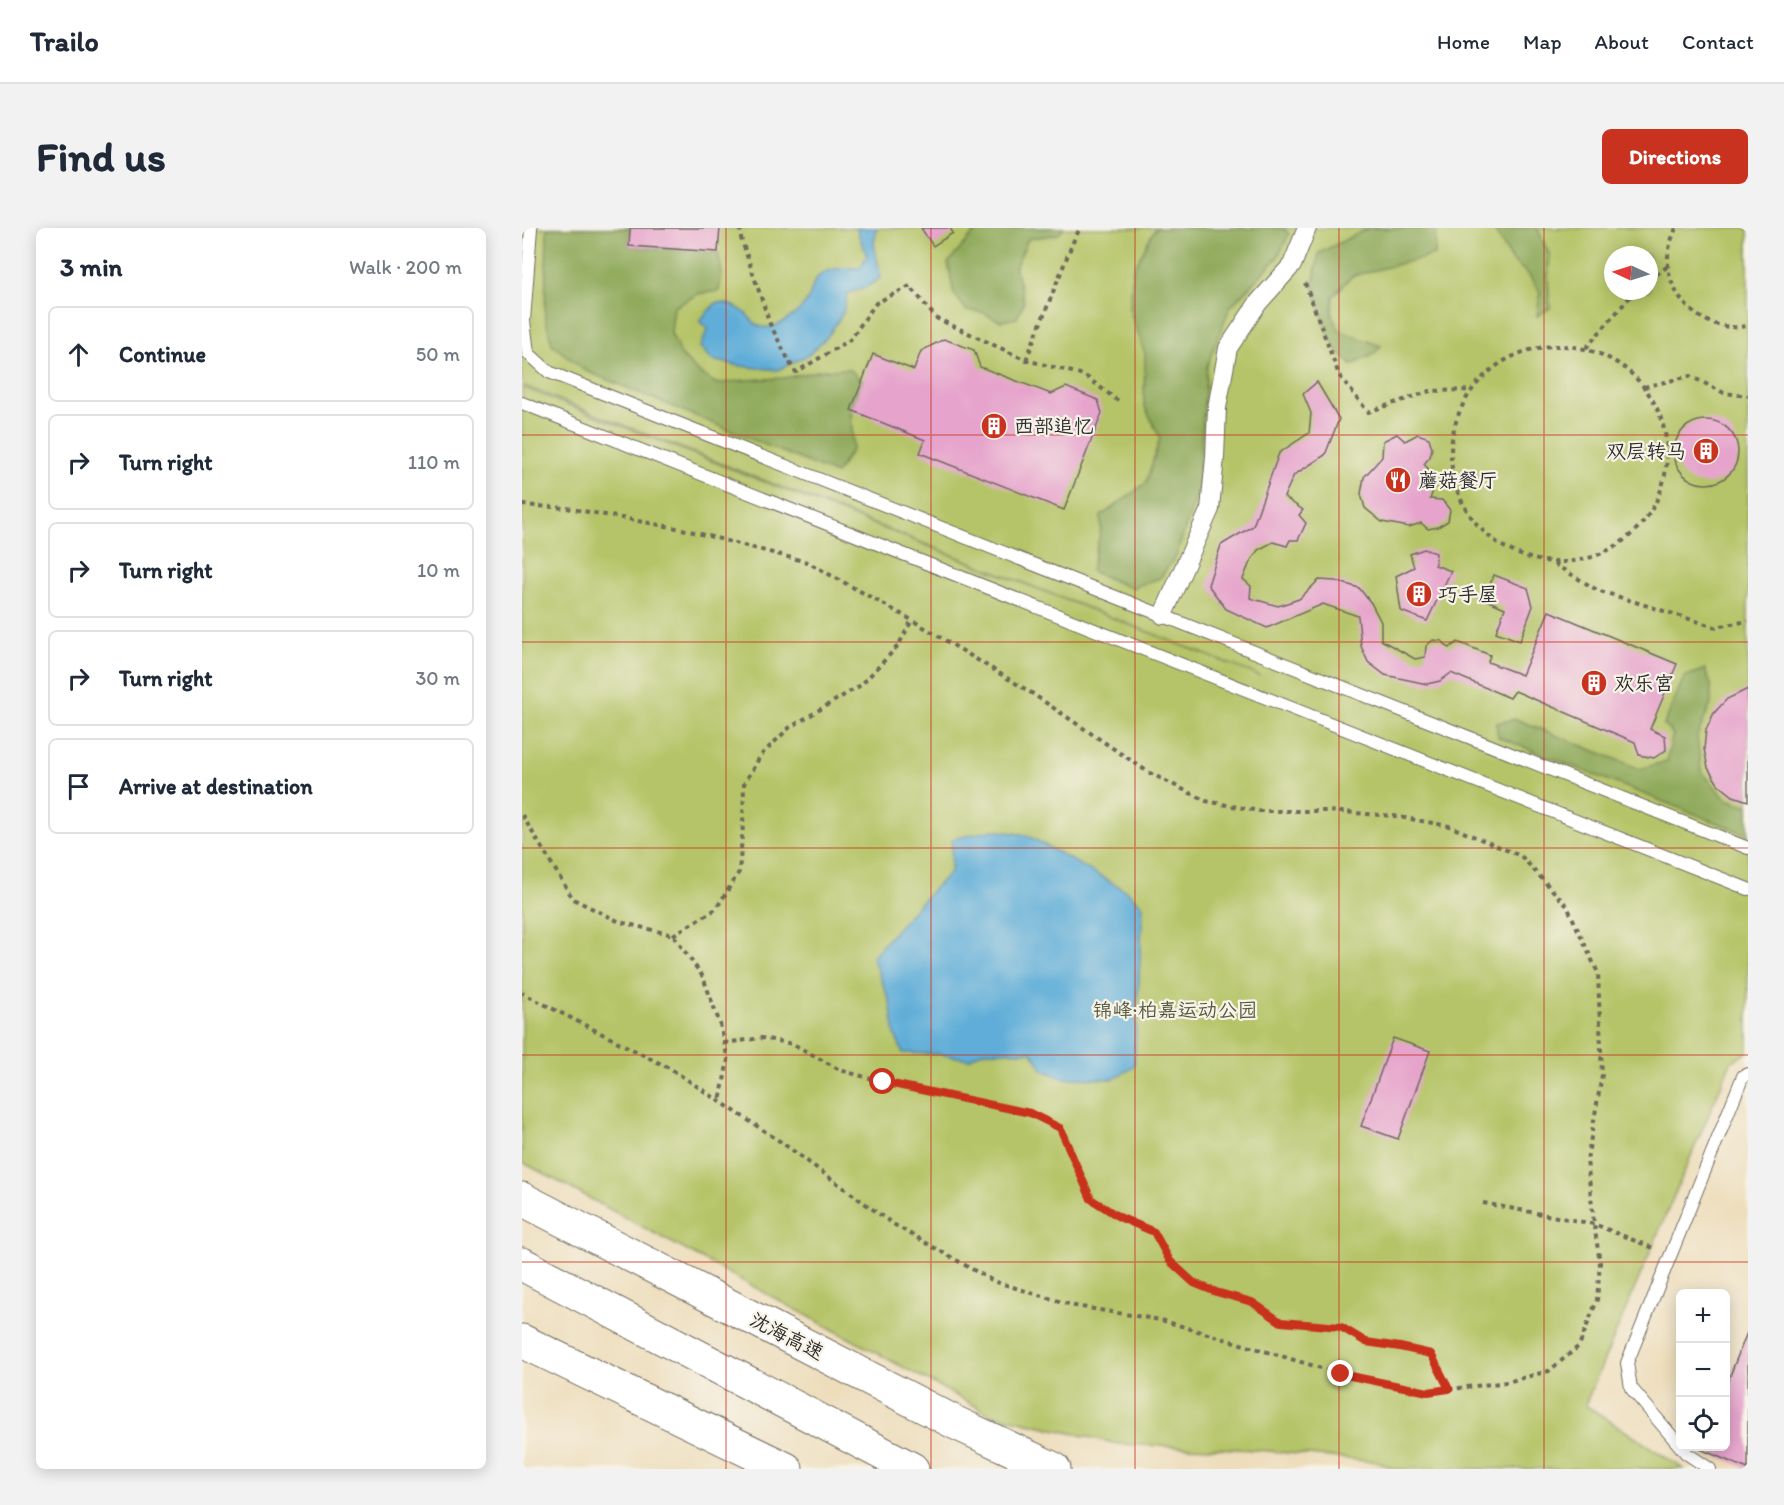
<!DOCTYPE html>
<meta charset="utf-8">
<style>
body{margin:0;font-family:Itim,"LXGW WenKai TC",sans-serif;background:#f2f2f3;color:#1f2937}
.controls{position:absolute;right:18px;bottom:18px;display:grid;overflow:hidden;border-radius:9px;box-shadow:0 3px 15px #0003}
.controls button{width:54px;height:54px;display:grid;place-items:center;padding:0;border:0;border-bottom:2px solid #e0e1e3;background:#fff;color:#1f2937;font:30px sans-serif}
.compass{position:absolute;left:1082px;top:18px;width:54px;height:54px;border-radius:50%;background:#fff;box-shadow:0 3px 15px #0003;rotate:274deg}
.stop{position:absolute;width:18px;height:18px;margin:-14px;border:4px solid #c8321e;border-radius:50%;background:#fff}
.stop.end{background:#c8321e;border-color:#fff;box-shadow:0 2px 6px #0008}
.list{margin:0;padding:0;list-style:none}
h2{display:flex;justify-content:space-between;align-items:center;height:78px;margin:0;padding:0 24px;font-size:26px}
h2 small{font-size:20px;font-weight:400;color:#747a83}
.list li{display:grid;grid-template-columns:39px 1fr auto;gap:18px;align-items:center;box-sizing:border-box;height:96px;margin:0 12px 12px;padding:0 12px;border:2px solid #e0e1e3;border-radius:9px}
.list b{display:block;font-size:22px;white-space:nowrap}
.list em{font-size:20px;font-style:normal;color:#747a83}
.icon{flex:none;width:33px;height:33px;fill:none;stroke:currentColor;stroke-width:2;stroke-linecap:round;stroke-linejoin:round}
.map{position:relative;flex:none;width:1226px;height:1241px;overflow:hidden;border-radius:9px}
header{display:flex;align-items:center;gap:36px;box-sizing:border-box;height:84px;padding:0 30px;background:#fff;border-bottom:2px solid #e0e1e3}
header strong{font-size:28px}
nav{display:flex;gap:33px;margin-inline-start:auto;font-size:21px}
.intro{display:flex;align-items:center;justify-content:space-between;box-sizing:border-box;height:144px;padding:0 36px}
h1{margin:0;font-size:42px}
.button{padding:15px 27px;border-radius:9px;background:#c8321e;color:#fff;font-size:21px;font-weight:700}
main{display:flex;gap:36px;padding:0 36px}
aside{flex:1;background:#fff;border-radius:9px;box-shadow:0 3px 15px #0003}
.map>svg:first-child{display:block}
.green{fill:#b5c467;stroke:#707849;stroke-width:1.5;fill-rule:evenodd}
.forest{fill:#90aa5c;stroke:#5e6a44;stroke-width:1.5}
.water{fill:#5fadd8;stroke:#456c82;stroke-width:1.5}
.building{fill:#e6a4cc}
.lines{fill:none;stroke-linecap:round;stroke-linejoin:round}
.service-casing{stroke:#6f695d;stroke-width:14}
.pedestrian-casing{stroke:#6f695d;stroke-width:20}
.motorway-casing{stroke:#6f695d;stroke-width:35}
.path{stroke:#6f695d;stroke-width:4;stroke-dasharray:4.5 4.5;stroke-linecap:butt}
.service{stroke:#fff;stroke-width:12}
.pedestrian{stroke:#fff;stroke-width:18}
.motorway{stroke:#fff;stroke-width:33}
.route{stroke:#c8321e;stroke-width:8}
.grid{fill:none;stroke:#c8321e;stroke-width:1.5;stroke-opacity:0.55}
.labels{text-anchor:middle;dominant-baseline:central;stroke-width:4.5;stroke-linejoin:round;paint-order:stroke}
.poi-label{font-size:20px;fill:#2b2b2b;stroke:#f7f3e8;text-anchor:start}
.park-label{font-size:20px;fill:#54593d;stroke:#f7f3e8}
.street-label{font-size:20px;fill:#2b2b2b;stroke:#f7f3e8}
</style>
<header>
<strong>Trailo</strong>
<nav><a>Home</a><a>Map</a><a>About</a><a>Contact</a></nav>
</header>
<div class="intro"><h1>Find us</h1><a class="button">Directions</a></div>
<main>
<aside>
<h2>3 min<small>Walk · 200 m</small></h2>
<ul class="list">
<li><svg class="icon" aria-label="ahead" viewBox="0 0 24 24"><path d="M12 20V5M6 11l6-6 6 6"/></svg><div><b>Continue</b></div><em>50 m</em></li>
<li><svg class="icon" aria-label="right" viewBox="0 0 24 24"><path d="M7 20v-9h11M14 6l5 5-5 5"/></svg><div><b>Turn right</b></div><em>110 m</em></li>
<li><svg class="icon" aria-label="right" viewBox="0 0 24 24"><path d="M7 20v-9h11M14 6l5 5-5 5"/></svg><div><b>Turn right</b></div><em>10 m</em></li>
<li><svg class="icon" aria-label="right" viewBox="0 0 24 24"><path d="M7 20v-9h11M14 6l5 5-5 5"/></svg><div><b>Turn right</b></div><em>30 m</em></li>
<li><svg class="icon" aria-label="arrive" viewBox="0 0 24 24"><path d="M6 21V4h12l-3 4 3 4H6"/></svg><div><b>Arrive at destination</b></div></li>
</ul>
</aside>
<div class="map">
<svg width="1226" height="1241" viewBox="0 0 1226 1241">
<rect width="100%" height="100%" fill="#f7f3e8"/>
<filter id="ink" filterUnits="userSpaceOnUse"><feTurbulence type="fractalNoise" baseFrequency=".0167" numOctaves="2"/><feDisplacementMap in="SourceGraphic" scale="12" xChannelSelector="R" yChannelSelector="G"/><feConvolveMatrix kernelMatrix="1 2 1 2 8 2 1 2 1" color-interpolation-filters="sRGB"/></filter>
<filter id="wash" filterUnits="userSpaceOnUse"><feTurbulence type="fractalNoise" baseFrequency=".008" numOctaves="4" result="noise"/><feDisplacementMap in="SourceGraphic" scale="24" xChannelSelector="R" yChannelSelector="G"/><feGaussianBlur stdDeviation="1.35" result="paint"/><feColorMatrix in="noise" values="0 0 0 0 0 0 0 0 0 0 0 0 0 0 0 0 0 1.4 0 .05"/><feComposite in="paint" operator="in"/></filter>
<g filter="url(#wash)">
<rect width="100%" height="100%" fill="#edddbb"/>
<path class="green" d="M0,0H1226V824L1209,834L1063,1177L1162,1241H872L857,1234L736,1222L596,1216L468,1186L0,934V159L738,448L0,157ZM1091,27H1127V63H1091Z"/>
<g class="forest">
<polygon points="25,0 108,0 107,18 196,24 200,46 197,63 176,66 152,79 149,105 159,127 176,144 195,156 223,152 262,150 301,142 327,141 341,153 329,182 331,220 314,246 62,142 30,116 23,89"/>
<polygon points="462,0 542,0 537,6 506,11 493,40 502,73 495,90 478,93 460,84 445,83 432,66 426,35 451,6"/>
<polygon points="635,0 761,0 767,6 755,30 708,79 685,138 676,262 654,328 638,350 609,360 569,343 579,301 579,288 624,255 638,210 622,177 623,126 608,82 611,42 631,4"/>
<polygon points="847,0 914,0 913,27 830,48 811,68 810,88 818,103 859,118 852,126 830,137 815,122 804,101 791,56 797,25"/>
<polygon points="971,0 1015,0 1028,28 1026,51 1028,80 1015,88 1018,64 1006,46 991,33"/>
<polygon points="1183,441 1189,457 1189,476 1175,508 1179,543 1204,571 1226,578 1226,607 976,509 974,495 994,491 1118,541 1145,533 1151,506 1142,497 1162,449"/>
</g>
<g class="water">
<path d="M334,0H355L352,16L359,50L343,60L326,65L321,85L306,108L286,127L256,142L218,138L190,132L178,119L186,101L177,93L194,75C203,74 214,78 221,83C230,90 234,102 247,99C261,97 281,82 287,69C292,57 290,50 305,43C315,39 327,40 338,40L345,28Z"/>
<polygon points="471,602 505,607 605,663 621,678 612,839 591,851 540,850 521,842 510,824 461,823 447,831 417,826 381,825 373,807 368,774 350,729 398,675 429,643 430,611"/>
</g>
<g id="blocks">
<g class="building">
<polygon points="108,0 198,0 196,24 107,18"/>
<polygon points="399,0 428,0 431,5 411,18"/>
<polygon points="422,111 452,122 458,139 529,166 544,159 576,172 580,185 542,282 398,225 403,212 329,182 351,126 392,142 399,123"/>
<polygon points="795,154 817,191 803,227 772,247 762,269 781,282 777,287 784,295 776,312 768,312 765,318 751,314 736,322 728,334 721,351 729,358 728,370 756,378 777,371 797,352 814,353 837,360 849,375 859,394 859,412 893,431 903,429 904,418 911,412 920,413 927,420 936,414 968,427 966,434 1000,447 1027,383 1155,436 1128,501 1143,508 1144,522 1132,530 1117,527 1113,514 993,463 988,470 929,445 918,453 905,456 863,447 846,434 839,418 836,388 801,376 745,400 704,381 686,357 699,317 731,298 757,225 787,205 789,185 781,166"/>
<circle cx="1184" cy="224" r="32"/>
<polygon points="875,206 883,213 896,206 907,210 910,220 908,229 902,236 909,244 911,254 911,263 908,271 920,272 928,282 926,293 916,299 906,301 899,295 887,299 860,294 843,280 839,266 842,249 860,229 861,213"/>
<polygon points="902,321 914,325 913,337 929,343 905,393 879,383 874,348 892,339 888,326"/>
<polygon points="972,347 1006,360 1011,378 998,413 974,404 983,380 962,371"/>
<polygon points="1226,461 1226,573 1211,568 1196,556 1186,540 1182,521 1184,502 1192,485 1205,471"/>
<polygon points="871,810 908,823 876,911 839,898"/>
<polygon points="1226,1102 1226,1241 1178,1221 1179,1218 1204,1218 1204,1158"/>
</g>
</g>
</g>
<g filter="url(#ink)">
<use href="#blocks" fill-opacity="0" stroke="#6f695d" stroke-width="1.5"/>
<g class="lines">
<defs>
<g id="service">
<polyline points="9,0 2,93 6,125 27,144 1226,620"/>
<polyline points="0,175 1226,661"/>
<polyline points="1188,1241 1164,1225 1109,1160 1105,1135 1221,848 1226,846"/>
</g>
<polyline id="pedestrian" points="641,387 688,281 693,229 695,180 706,120 736,75 770,37 785,0"/>
<g id="motorway">
<polyline points="0,971 434,1195 532,1241"/>
<polyline points="0,1036 390,1241"/>
<polyline points="0,1113 264,1241"/>
</g>
</defs>
<use href="#service" class="service-casing"/>
<use href="#pedestrian" class="pedestrian-casing"/>
<use href="#motorway" class="motorway-casing"/>
<g class="path">
<polyline points="218,0 219,10 248,96 270,139 274,144 328,112 354,75 388,58 414,90 504,132 562,147 599,175"/>
<path d="M1154,0C1149,12 1145,23 1146,37C1148,66 1173,94 1202,98C1210,100 1219,99 1226,98"/>
<polyline points="1127,52 1146,38"/>
<polyline points="783,55 817,147 846,184 908,163 951,162"/>
<circle cx="1037" cy="226" r="108"/>
<polyline points="1064,120 1113,63"/>
<polyline points="504,132 551,14 558,0"/>
<polyline points="1122,159 1168,148 1202,165 1226,168"/>
<polyline points="0,277 45,280 160,301 285,334 390,392 508,464 626,544 684,573 737,583 806,583 872,588 927,598 999,628 1045,678 1076,745 1080,847 1065,932 1072,996 1078,1035 1075,1072 1057,1118 1027,1143 985,1154 906,1164 819,1146 639,1092 553,1078 471,1053 371,996 259,914 149,841 0,765"/>
<polyline points="1032,336 1075,362 1193,399 1226,393"/>
<polyline points="0,587 51,671 98,694 151,707 181,749 198,796 206,832 198,873"/>
<polyline points="151,707 194,681 217,644 221,597 222,556 239,527 267,500 339,457 376,418 390,392"/>
<polyline points="202,815 240,810 271,816 318,842 361,854 508,885 538,900 569,971 597,989 632,1004 648,1033 672,1055 694,1064 730,1074 759,1094 819,1099 844,1114 878,1119 909,1126 927,1162"/>
<polyline points="961,975 1072,996 1131,1020"/>
</g>
<use href="#service" class="service"/>
<use href="#pedestrian" class="pedestrian"/>
<use href="#motorway" class="motorway"/>
</g>
</g>
<g class="lines" filter="url(#ink)">
<polyline class="route" points="361,854 508,885 538,900 569,971 597,989 632,1004 648,1033 672,1055 694,1064 730,1074 759,1094 819,1099 844,1114 878,1119 909,1126 927,1161 906,1164 819,1146"/>
</g>
<path class="grid" d="M204,0V1241M409,0V1241M613,0V1241M817,0V1241M1022,0V1241M0,207H1226M0,414H1226M0,620H1226M0,827H1226M0,1034H1226"/>
<defs>
<symbol id="building-disc" viewBox="-11 -11 22 22"><circle r="9.5" fill="#c8321e" stroke="#f7f3e8"/><path d="M-4-6H4V6H1V3H-1V6H-4ZM-2.5-4.3h1.7v1.8h-1.7ZM.8-4.3h1.7v1.8H.8ZM-2.5-1h1.7V.8h-1.7ZM.8-1h1.7V.8H.8Z" fill="#fff"/></symbol>
<symbol id="restaurant-disc" viewBox="-11 -11 22 22"><circle r="9.5" fill="#c8321e" stroke="#f7f3e8"/><path d="M-5-6h1v4h1v-4h1v4h1v-4h1v5L-1.5 .5V6h-2V.5L-5-1ZM5-6V6H3V1.5H1.5Q1.5-4 5-6Z" fill="#fff"/></symbol>
</defs>
<g fill-rule="evenodd">
<use href="#building-disc" x="457" y="183" width="30" height="30"/>
<use href="#building-disc" x="1169" y="208" width="30" height="30"/>
<use href="#restaurant-disc" x="861" y="237" width="30" height="30"/>
<use href="#building-disc" x="882" y="351" width="30" height="30"/>
<use href="#building-disc" x="1057" y="440" width="30" height="30"/>
</g>
<g class="labels">
<g class="poi-label">
<text x="492" y="198">西部追忆</text>
<text x="1164" y="223" text-anchor="end">双层转马</text>
<text x="896" y="252">蘑菇餐厅</text>
<text x="916" y="366">巧手屋</text>
<text x="1092" y="455">欢乐宫</text>
</g>
<g class="park-label">
<text x="653" y="782">锦峰·柏嘉运动公园</text>
</g>
<g class="street-label">
<text transform="translate(265 1108) rotate(27)">沈海高速</text>
</g>
</g>
</svg>
<div class="controls">
<button>+</button>
<button>−</button>
<button><svg class="icon" aria-label="locate" viewBox="0 0 24 24"><circle cx="12" cy="12" r="6"/><path d="M12 2v4M12 18v4M2 12h4M18 12h4"/></svg></button>
</div>
<svg class="compass" viewBox="-18 -18 36 36"><path d="M0-13l5 13h-10z" fill="#e53935"/><path d="M0 13l5-13h-10z" fill="#747a83"/></svg>
<div class="stop" style="left:361px;top:854px"></div>
<div class="stop end" style="left:819px;top:1146px"></div>
</div>
</main>
